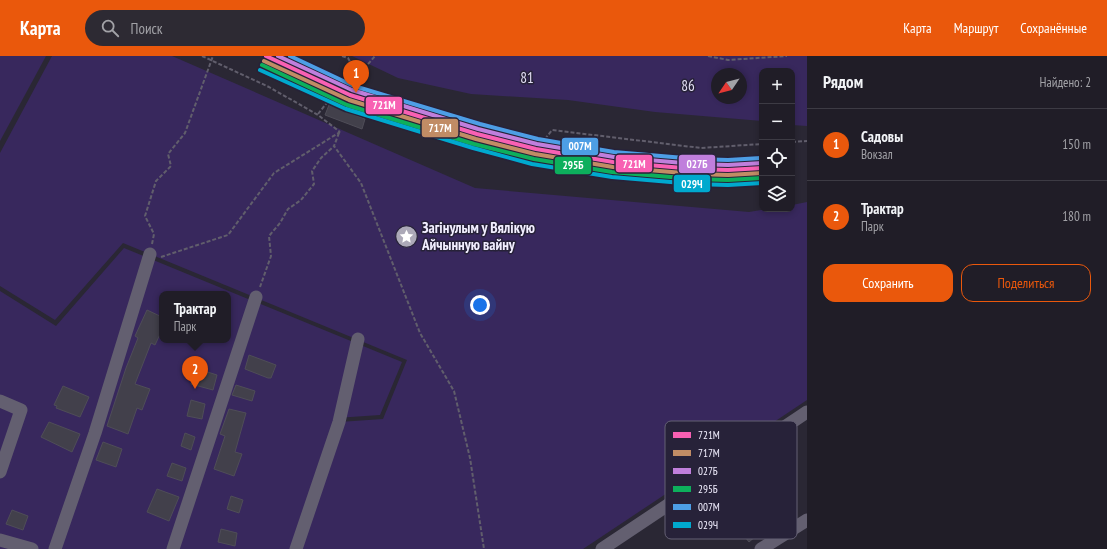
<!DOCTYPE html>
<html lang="ru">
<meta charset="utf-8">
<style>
body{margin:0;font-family:"PT Sans Narrow",sans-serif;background:#2d2a33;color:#f1f3f6}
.controls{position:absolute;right:12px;top:12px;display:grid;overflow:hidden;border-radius:8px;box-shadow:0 2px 6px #0003}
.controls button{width:36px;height:36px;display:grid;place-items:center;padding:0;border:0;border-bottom:1px solid #3d3b44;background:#201d27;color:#f1f3f6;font:20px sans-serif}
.compass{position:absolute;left:711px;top:12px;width:36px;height:36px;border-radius:50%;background:#201d27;box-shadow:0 2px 6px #0003;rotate:235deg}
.you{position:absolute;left:480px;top:249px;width:14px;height:14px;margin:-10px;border:3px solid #fff;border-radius:50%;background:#1a73e8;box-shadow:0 0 0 6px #1a73e833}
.badge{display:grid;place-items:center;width:26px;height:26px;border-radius:50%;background:#ea580c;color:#fff;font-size:13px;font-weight:700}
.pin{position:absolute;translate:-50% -33px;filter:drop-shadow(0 1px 2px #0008)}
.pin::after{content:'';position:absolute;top:21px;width:14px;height:12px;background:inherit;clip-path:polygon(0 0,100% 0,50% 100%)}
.popup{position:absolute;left:159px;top:235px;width:72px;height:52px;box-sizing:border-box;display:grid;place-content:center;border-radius:8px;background:#201d27;filter:drop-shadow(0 1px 3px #0005);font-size:13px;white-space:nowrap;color:#a2a2a7}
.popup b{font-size:15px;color:#f1f3f6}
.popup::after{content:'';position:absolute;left:50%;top:100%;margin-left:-8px;border:8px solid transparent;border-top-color:#201d27}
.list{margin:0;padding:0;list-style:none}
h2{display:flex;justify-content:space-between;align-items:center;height:52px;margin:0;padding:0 16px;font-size:17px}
h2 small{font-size:13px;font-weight:400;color:#a2a2a7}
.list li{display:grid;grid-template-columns:26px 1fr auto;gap:12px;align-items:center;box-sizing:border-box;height:72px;padding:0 16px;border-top:1px solid #3d3b44}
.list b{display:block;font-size:15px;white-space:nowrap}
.list p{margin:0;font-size:13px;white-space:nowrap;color:#a2a2a7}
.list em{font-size:13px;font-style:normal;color:#a2a2a7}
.actions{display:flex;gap:8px;padding:12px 16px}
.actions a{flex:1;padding:9px 0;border:1px solid #ea580c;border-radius:12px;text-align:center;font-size:14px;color:#ea580c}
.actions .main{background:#ea580c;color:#fff}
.icon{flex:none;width:22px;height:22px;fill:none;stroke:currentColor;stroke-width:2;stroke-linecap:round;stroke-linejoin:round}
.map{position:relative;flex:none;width:807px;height:493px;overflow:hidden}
header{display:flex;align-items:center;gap:24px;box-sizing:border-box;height:56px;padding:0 20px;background:#ea580c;color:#fff}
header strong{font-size:19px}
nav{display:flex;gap:22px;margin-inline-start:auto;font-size:14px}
.search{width:280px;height:36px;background:#2d2a33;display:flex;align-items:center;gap:10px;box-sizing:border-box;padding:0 14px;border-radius:22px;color:#a2a2a7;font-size:15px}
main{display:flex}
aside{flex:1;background:#201d27}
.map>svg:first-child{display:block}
.green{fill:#38285d;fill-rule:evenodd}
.building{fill:#42404b;stroke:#4f4d58}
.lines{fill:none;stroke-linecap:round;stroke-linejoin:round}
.path{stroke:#615e6c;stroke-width:2;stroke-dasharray:4 2;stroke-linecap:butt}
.minor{stroke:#635f70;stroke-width:13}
.rail-1-casing{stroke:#272239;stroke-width:7}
.rail-2-casing{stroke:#272239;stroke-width:7}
.rail-3-casing{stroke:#272239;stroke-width:7}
.rail-4-casing{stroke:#272239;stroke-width:7}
.rail-5-casing{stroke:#272239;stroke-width:7}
.rail-6-casing{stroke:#272239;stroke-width:7}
.rail-1{stroke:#f860b3;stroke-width:4}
.rail-2{stroke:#c18c65;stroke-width:4}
.rail-3{stroke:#c07fdc;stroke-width:4}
.rail-4{stroke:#0daf5c;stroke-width:4}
.rail-5{stroke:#4d9ee5;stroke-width:4}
.rail-6{stroke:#00a9ce;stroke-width:4}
.labels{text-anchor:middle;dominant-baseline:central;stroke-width:3;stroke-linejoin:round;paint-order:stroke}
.park-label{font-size:15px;fill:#e3dff4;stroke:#272239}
.poi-label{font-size:15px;font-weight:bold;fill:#f2efff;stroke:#272239;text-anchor:start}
.key{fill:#272239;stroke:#646074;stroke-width:1}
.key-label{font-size:11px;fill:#f2efff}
.line-badge{stroke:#272239;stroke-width:1.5}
.badge-label{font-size:11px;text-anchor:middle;font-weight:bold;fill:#fff}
</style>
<header>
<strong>Карта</strong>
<div class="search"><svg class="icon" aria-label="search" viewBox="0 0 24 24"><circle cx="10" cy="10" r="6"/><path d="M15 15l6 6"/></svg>Поиск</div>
<nav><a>Карта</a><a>Маршрут</a><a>Сохранённые</a></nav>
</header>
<main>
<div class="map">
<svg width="807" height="493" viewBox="0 0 807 493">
<rect width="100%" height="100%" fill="#2a2734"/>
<g class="green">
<polygon points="0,0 46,0 0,85"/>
<polygon points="52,0 172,0 475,132 749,156 767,153 792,153 792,149 807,146 807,344 583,493 296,493 339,366 383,363 407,304 123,187 55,264 0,230 0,97"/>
<path d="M352,0H807V70L792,69V15H762V65L655,56L568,44L471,38L398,22ZM717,18H741V42H717Z"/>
<path d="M124,192L402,306L380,359L336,362L291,493H0V235L56,270ZM162,238H228V284H162Z"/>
</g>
<g class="building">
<polygon points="329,49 365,63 362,73 325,59"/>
<polygon points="147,254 162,261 162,274 155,289 151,287 135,328 150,333 142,354 137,352 128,378 107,370 126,312 138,282 135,280"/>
<polygon points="249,299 276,309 271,322 268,322 245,313"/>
<polygon points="195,312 217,319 213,334 191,328"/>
<polygon points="236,329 255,335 252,345 232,339"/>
<polygon points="63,330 89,341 80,361 56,352 57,350 54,349"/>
<polygon points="191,344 205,348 202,363 187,360"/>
<polygon points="229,353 246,357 235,396 242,398 234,420 214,413 225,380 220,378"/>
<polygon points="49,366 80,378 72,396 41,381"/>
<polygon points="185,377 195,381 191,394 181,390"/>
<polygon points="782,382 791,396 777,408 765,393"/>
<polygon points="103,386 122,393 116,411 96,404"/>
<polygon points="172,407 186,412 182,425 167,420"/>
<polygon points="157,433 179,441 169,465 147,456"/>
<polygon points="231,440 243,444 239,457 227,453"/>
<polygon points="12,454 28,460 23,474 6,468"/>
<polygon points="751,457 763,474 749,486 735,468"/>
<polygon points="221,473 237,477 235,490 218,486"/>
</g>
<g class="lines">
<g class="path">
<polyline points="202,0 269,31 318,59 340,76"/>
<polyline points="342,0 348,2 358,20"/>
<polyline points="708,0 728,4 787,0"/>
<polyline points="318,58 329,44 349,43 358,20 375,0"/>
<polyline points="339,77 334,90 361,127 420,277 454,335 470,402 484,493"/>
<polyline points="545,83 552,74 701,92 762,88"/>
<polyline points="792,86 807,85"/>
<polyline points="152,188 154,178 145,160 156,125 171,110 168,98 185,77 213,0"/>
<polyline points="161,201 228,179 274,117 340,76"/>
<polyline points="260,231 271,200 269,180 280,167 288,153 301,144 314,128 312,115 321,102 334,90"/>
</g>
<g class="minor">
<polyline points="0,345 21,354 0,416"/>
<polyline points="0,484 32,493"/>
<polyline points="55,493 95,377 150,198"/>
<polyline points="173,493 256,241"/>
<polyline points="296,493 339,366 358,283"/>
<polyline points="602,493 807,356"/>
<polyline points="761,493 807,464"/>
</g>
<defs>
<polyline id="rail-1" points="266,0 350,39 477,78 536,93 613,106 695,113 728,114 762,112"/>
<polyline id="rail-2" points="264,5 349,44 476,83 535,98 613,111 695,118 728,119 762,117"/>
<polyline id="rail-3" points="278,0 352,34 478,73 537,88 614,101 695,108 728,109 762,107"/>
<polyline id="rail-4" points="262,9 347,49 474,88 534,103 612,116 694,123 728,124 762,122"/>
<polyline id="rail-5" points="290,0 354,30 480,68 538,83 614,96 696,103 728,104 761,102"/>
<polyline id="rail-6" points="260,14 346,53 473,92 532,108 612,121 694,128 728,129 762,127"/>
</defs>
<use href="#rail-1" class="rail-1-casing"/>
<use href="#rail-2" class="rail-2-casing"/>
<use href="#rail-3" class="rail-3-casing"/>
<use href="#rail-4" class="rail-4-casing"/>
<use href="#rail-5" class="rail-5-casing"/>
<use href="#rail-6" class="rail-6-casing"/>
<use href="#rail-1" class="rail-1"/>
<use href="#rail-2" class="rail-2"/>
<use href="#rail-3" class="rail-3"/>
<use href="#rail-4" class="rail-4"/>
<use href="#rail-5" class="rail-5"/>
<use href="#rail-6" class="rail-6"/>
</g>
<defs>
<symbol id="sight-disc" viewBox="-11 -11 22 22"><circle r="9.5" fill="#aca9b8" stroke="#272239"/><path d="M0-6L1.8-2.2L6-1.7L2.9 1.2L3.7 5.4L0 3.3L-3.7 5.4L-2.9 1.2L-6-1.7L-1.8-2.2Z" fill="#fff"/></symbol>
</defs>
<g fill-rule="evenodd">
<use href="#sight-disc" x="394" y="168" width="25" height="25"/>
</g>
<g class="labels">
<g class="park-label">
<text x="527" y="21">81</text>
<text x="688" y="29">86</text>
</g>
<g class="poi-label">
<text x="422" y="171">Загінулым у Вялікую<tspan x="422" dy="17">Айчынную вайну</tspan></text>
</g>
</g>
<rect x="665" y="365" width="132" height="118" rx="6" class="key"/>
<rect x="673" y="376" width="18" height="6" fill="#f860b3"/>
<rect x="673" y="394" width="18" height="6" fill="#c18c65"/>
<rect x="673" y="412" width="18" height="6" fill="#c07fdc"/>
<rect x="673" y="430" width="18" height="6" fill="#0daf5c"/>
<rect x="673" y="448" width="18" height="6" fill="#4d9ee5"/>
<rect x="673" y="466" width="18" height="6" fill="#00a9ce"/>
<g class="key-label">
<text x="698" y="383">721М</text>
<text x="698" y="401">717М</text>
<text x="698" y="419">027Б</text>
<text x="698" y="437">295Б</text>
<text x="698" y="455">007М</text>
<text x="698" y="473">029Ч</text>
</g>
<g class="line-badge">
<rect x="365" y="40" width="38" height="19" rx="4" fill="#f860b3"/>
<rect x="421" y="62" width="38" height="20" rx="4" fill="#c18c65"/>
<rect x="561" y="81" width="38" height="19" rx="4" fill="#4d9ee5"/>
<rect x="615" y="98" width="38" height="19" rx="4" fill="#f860b3"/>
<rect x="678" y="98" width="38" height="20" rx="4" fill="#c07fdc"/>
<rect x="554" y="100" width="38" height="19" rx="4" fill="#0daf5c"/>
<rect x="673" y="118" width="38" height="19" rx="4" fill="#00a9ce"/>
</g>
<g class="badge-label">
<text x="384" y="53">721М</text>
<text x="440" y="76">717М</text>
<text x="580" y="94">007М</text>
<text x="634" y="112">721М</text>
<text x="697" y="112">027Б</text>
<text x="573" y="113">295Б</text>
<text x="692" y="132">029Ч</text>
</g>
</svg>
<div class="controls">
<button>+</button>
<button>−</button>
<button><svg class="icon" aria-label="locate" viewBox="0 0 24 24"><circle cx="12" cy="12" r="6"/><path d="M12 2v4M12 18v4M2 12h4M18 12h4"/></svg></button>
<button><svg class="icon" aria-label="layers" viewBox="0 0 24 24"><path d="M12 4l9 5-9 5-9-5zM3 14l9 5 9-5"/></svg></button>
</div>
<svg class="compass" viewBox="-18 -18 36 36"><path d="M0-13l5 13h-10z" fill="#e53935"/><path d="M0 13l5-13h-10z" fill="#a2a2a7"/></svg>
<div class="you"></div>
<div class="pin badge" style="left:356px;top:37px">1</div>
<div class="pin badge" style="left:195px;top:333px">2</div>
<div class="popup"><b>Трактар</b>Парк</div>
</div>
<aside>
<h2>Рядом<small>Найдено: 2</small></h2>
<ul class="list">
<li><span class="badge">1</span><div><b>Садовы</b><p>Вокзал</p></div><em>150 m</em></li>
<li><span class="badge">2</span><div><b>Трактар</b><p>Парк</p></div><em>180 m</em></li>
</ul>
<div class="actions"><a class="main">Сохранить</a><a>Поделиться</a></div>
</aside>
</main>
